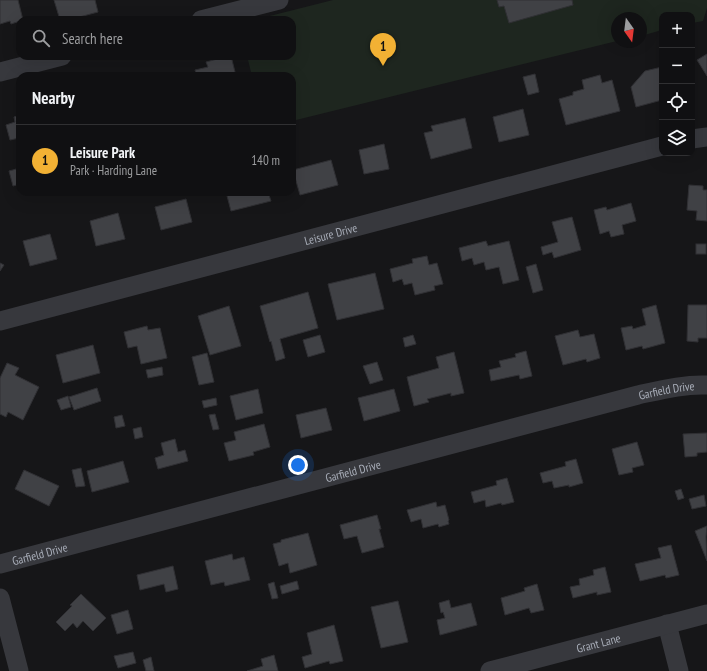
<!DOCTYPE html>
<meta charset="utf-8">
<style>
body{margin:0;font-family:"PT Sans Narrow",sans-serif;background:#1e1e20;color:#f1f3f6}
.controls{position:absolute;right:12px;top:12px;display:grid;overflow:hidden;border-radius:8px;box-shadow:0 4px 16px #0002}
.controls button{width:36px;height:36px;display:grid;place-items:center;padding:0;border:0;border-bottom:1px solid #303032;background:#101012;color:#f1f3f6;font:20px sans-serif}
.compass{position:absolute;left:611px;top:12px;width:36px;height:36px;border-radius:50%;background:#101012;box-shadow:0 4px 16px #0002;rotate:166deg}
.you{position:absolute;left:298px;top:465px;width:14px;height:14px;margin:-10px;border:3px solid #fff;border-radius:50%;background:#1a73e8;box-shadow:0 0 0 6px #1a73e833}
.badge{display:grid;place-items:center;width:26px;height:26px;border-radius:50%;background:#f2b134;color:#111;font-size:13px;font-weight:700}
.pin{position:absolute;translate:-50% -33px;filter:drop-shadow(0 1px 2px #0008)}
.pin::after{content:'';position:absolute;top:21px;width:14px;height:12px;background:inherit;clip-path:polygon(0 0,100% 0,50% 100%)}
.list{margin:0;padding:0;list-style:none}
h2{display:flex;justify-content:space-between;align-items:center;height:52px;margin:0;padding:0 16px;font-size:17px}
h2 small{font-size:13px;font-weight:400;color:#9c9d9f}
.list li{display:grid;grid-template-columns:26px 1fr auto;gap:12px;align-items:center;box-sizing:border-box;height:72px;padding:0 16px;border-top:1px solid #303032}
.list b{display:block;font-size:15px;white-space:nowrap}
.list p{margin:0;font-size:13px;white-space:nowrap;color:#9c9d9f}
.list em{font-size:13px;font-style:normal;color:#9c9d9f}
.icon{flex:none;width:22px;height:22px;fill:none;stroke:currentColor;stroke-width:2;stroke-linecap:round;stroke-linejoin:round}
.map{position:relative;flex:none;width:707px;height:671px;overflow:hidden}
.search{position:absolute;background:#101012;box-shadow:0 4px 16px #0002;left:16px;top:16px;width:280px;height:44px;display:flex;align-items:center;gap:10px;box-sizing:border-box;padding:0 14px;border-radius:12px;color:#9c9d9f;font-size:15px}
.panel{position:absolute;background:#101012;box-shadow:0 4px 16px #0002;left:16px;top:72px;width:280px;height:124px;border-radius:12px}
.map>svg:first-child{display:block}
.green{fill:#1e261f}
.building{fill:#404145;stroke:#303034}
.lines{fill:none;stroke-linecap:round;stroke-linejoin:round}
.minor{stroke:#37383d;stroke-width:19}
.labels{text-anchor:middle;dominant-baseline:central;stroke-width:3;stroke-linejoin:round;paint-order:stroke}
.street-label{font-size:12px;fill:#a8adb8;stroke:#111113}
</style>
<div class="map">
<svg width="707" height="671" viewBox="0 0 707 671">
<rect width="100%" height="100%" fill="#161618"/>
<polygon class="green" points="333,0 707,0 707,8 703,21 692,23 692,15 662,15 662,30 641,36 641,18 617,18 617,41 292,121 292,76 252,76 247,56 292,56 292,20 254,20"/>
<g class="building">
<polygon points="0,0 18,0 23,20 20,20 20,21 11,24 10,21 0,24"/>
<polygon points="54,0 95,0 98,12 68,20 60,20"/>
<polygon points="497,0 572,0 573,5 509,23 504,6 499,7"/>
<polygon points="707,54 707,76 697,60"/>
<polygon points="229,56 231,56 236,76 197,76 195,70 208,67 206,62"/>
<polygon points="662,67 662,100 636,107 631,87 645,71"/>
<polygon points="535,74 539,92 528,95 523,77"/>
<polygon points="600,75 602,83 612,80 620,111 566,125 559,99 573,95 573,92 584,89 582,80"/>
<polygon points="523,109 529,135 499,142 493,117"/>
<polygon points="20,115 20,142 19,138 10,140 6,125 15,122 14,117"/>
<polygon points="465,118 472,148 431,159 424,133 433,131 431,126"/>
<polygon points="384,144 389,169 364,174 359,150"/>
<polygon points="331,160 338,185 300,195 293,170"/>
<polygon points="20,168 20,184 13,186 9,171"/>
<polygon points="689,185 703,186 703,190 707,190 707,221 696,220 697,211 687,210"/>
<polygon points="226,192 268,192 271,201 231,211"/>
<polygon points="186,199 192,222 161,230 155,207"/>
<polygon points="631,203 636,221 622,225 624,234 611,237 609,231 600,234 594,210 606,207 607,210"/>
<polygon points="118,213 125,239 96,246 90,221"/>
<polygon points="572,217 581,250 554,258 552,252 543,255 541,247 558,242 552,222"/>
<polygon points="50,234 57,259 30,266 23,241"/>
<polygon points="486,241 488,246 509,241 519,280 503,284 499,267 486,270 484,262 474,265 472,258 462,261 459,248"/>
<rect x="696" y="244" width="10" height="10"/>
<polygon points="427,256 429,265 437,263 443,284 434,286 435,290 415,295 412,283 404,285 402,279 393,282 390,269 413,263 412,259"/>
<polygon points="0,263 4,265 0,271"/>
<polygon points="536,264 543,290 533,293 526,267"/>
<polygon points="375,273 384,309 337,320 328,284"/>
<polygon points="308,292 318,328 280,339 285,358 276,361 271,341 270,342 260,306"/>
<polygon points="656,305 665,343 643,349 642,346 626,350 621,328 632,326 633,329 646,325 642,309"/>
<polygon points="688,305 707,305 707,338 698,338 698,342 687,341"/>
<polygon points="229,306 241,346 210,355 198,316"/>
<polygon points="147,326 148,330 160,328 167,358 141,364 137,346 128,348 124,332"/>
<polygon points="578,330 580,337 594,334 600,358 587,362 586,359 563,365 555,336"/>
<polygon points="320,335 325,352 308,357 303,340"/>
<polygon points="413,335 416,344 405,347 403,338"/>
<polygon points="93,345 100,373 63,383 56,355"/>
<polygon points="526,351 532,376 520,379 519,375 491,381 489,370 501,367 499,361 516,357 515,354"/>
<polygon points="454,352 464,393 451,396 451,393 427,399 429,402 414,406 407,377 439,368 436,357"/>
<polygon points="207,353 214,382 199,385 192,357"/>
<polygon points="377,362 383,380 370,384 363,366"/>
<polygon points="7,363 19,368 15,375 39,387 23,420 8,412 6,417 0,414 0,378"/>
<polygon points="162,367 163,375 148,378 146,370"/>
<polygon points="97,388 101,401 74,410 69,397"/>
<polygon points="258,389 263,413 236,420 230,396"/>
<polygon points="394,389 400,411 364,421 358,398"/>
<polygon points="68,396 71,407 61,410 57,400"/>
<polygon points="216,398 217,405 204,408 202,401"/>
<polygon points="326,408 332,430 301,438 296,415"/>
<polygon points="215,414 219,429 213,430 209,415"/>
<polygon points="122,415 125,426 116,428 114,417"/>
<polygon points="264,424 270,447 253,452 254,455 229,461 224,443 236,440 234,432"/>
<polygon points="141,427 143,437 135,439 133,429"/>
<polygon points="707,433 707,452 697,453 697,456 685,457 683,434"/>
<polygon points="175,439 178,452 185,450 188,461 158,469 155,458 164,455 161,443"/>
<polygon points="637,442 644,465 632,468 633,472 619,475 612,449"/>
<polygon points="576,459 583,483 569,487 569,485 554,488 552,481 543,483 540,473 566,466 565,462"/>
<polygon points="123,461 129,482 92,492 87,471"/>
<polygon points="81,468 85,486 76,487 72,470"/>
<polygon points="24,470 59,486 49,506 15,489"/>
<polygon points="507,478 514,502 502,505 501,503 486,507 485,500 474,503 471,492 497,485 496,481"/>
<polygon points="681,489 684,498 678,500 675,491"/>
<polygon points="704,495 706,506 692,509 689,499"/>
<polygon points="436,502 437,507 445,505 449,520 448,521 449,524 439,527 438,524 423,528 421,519 411,522 407,510"/>
<polygon points="377,515 381,529 379,529 384,547 362,553 357,536 344,539 340,525"/>
<polygon points="707,526 706,537 707,561 695,531"/>
<polygon points="308,533 317,565 290,573 288,563 279,566 273,544 281,542 281,540"/>
<polygon points="671,545 679,575 666,578 665,575 640,581 635,564 661,558 658,548"/>
<polygon points="232,554 233,560 244,557 250,580 225,586 224,582 211,585 205,561"/>
<polygon points="173,566 178,589 166,592 164,584 140,590 137,575"/>
<polygon points="605,567 611,592 597,595 597,592 573,598 570,587 580,585 579,579 594,575 593,570"/>
<polygon points="297,581 299,589 282,594 280,586"/>
<polygon points="274,582 278,598 272,599 268,584"/>
<polygon points="537,584 544,610 531,613 529,608 505,615 501,598 525,591 524,588"/>
<polygon points="81,594 106,618 93,631 83,621 77,628 73,623 65,631 56,622 72,606 70,605"/>
<polygon points="449,600 451,608 471,603 477,625 440,635 437,620 445,618 443,612 441,613 439,603"/>
<polygon points="398,601 408,642 381,648 371,607"/>
<polygon points="128,610 133,629 117,634 111,615"/>
<polygon points="334,625 343,661 330,664 329,661 305,668 302,657 312,654 307,633"/>
<polygon points="133,652 136,663 118,668 114,656"/>
<polygon points="274,655 278,671 247,671 263,666 261,659"/>
<polygon points="151,657 154,671 146,671 143,660"/>
</g>
<g class="lines">
<g class="minor">
<polyline points="201,20 279,0"/>
<polyline points="0,72 62,56"/>
<polyline points="692,139 707,137"/>
<path id="s1" d="M0,321L662,146"/>
<path id="s2" d="M0,564L638,395C661,390 684,384 707,385"/>
<polyline points="0,598 19,671"/>
<polyline points="667,624 679,671"/>
<path id="s3" d="M490,671L707,614"/>
</g>
</g>
<g class="labels">
<g class="street-label">
<text stroke="none"><textPath href="#s1" startOffset="342">Leisure Drive</textPath></text>
<text stroke="none"><textPath href="#s2" startOffset="689">Garfield Drive</textPath></text>
<text stroke="none"><textPath href="#s2" startOffset="365">Garfield Drive</textPath></text>
<text stroke="none"><textPath href="#s2" startOffset="41">Garfield Drive</textPath></text>
<text stroke="none"><textPath href="#s3" startOffset="112">Grant Lane</textPath></text>
</g>
</g>
</svg>
<div class="controls">
<button>+</button>
<button>−</button>
<button><svg class="icon" aria-label="locate" viewBox="0 0 24 24"><circle cx="12" cy="12" r="6"/><path d="M12 2v4M12 18v4M2 12h4M18 12h4"/></svg></button>
<button><svg class="icon" aria-label="layers" viewBox="0 0 24 24"><path d="M12 4l9 5-9 5-9-5zM3 14l9 5 9-5"/></svg></button>
</div>
<svg class="compass" viewBox="-18 -18 36 36"><path d="M0-13l5 13h-10z" fill="#e53935"/><path d="M0 13l5-13h-10z" fill="#9c9d9f"/></svg>
<div class="you"></div>
<div class="pin badge" style="left:383px;top:66px">1</div>
<div class="search"><svg class="icon" aria-label="search" viewBox="0 0 24 24"><circle cx="10" cy="10" r="6"/><path d="M15 15l6 6"/></svg>Search here</div>
<section class="panel">
<h2>Nearby<small></small></h2>
<ul class="list">
<li><span class="badge">1</span><div><b>Leisure Park</b><p>Park · Harding Lane</p></div><em>140 m</em></li>
</ul>
</section>
</div>
